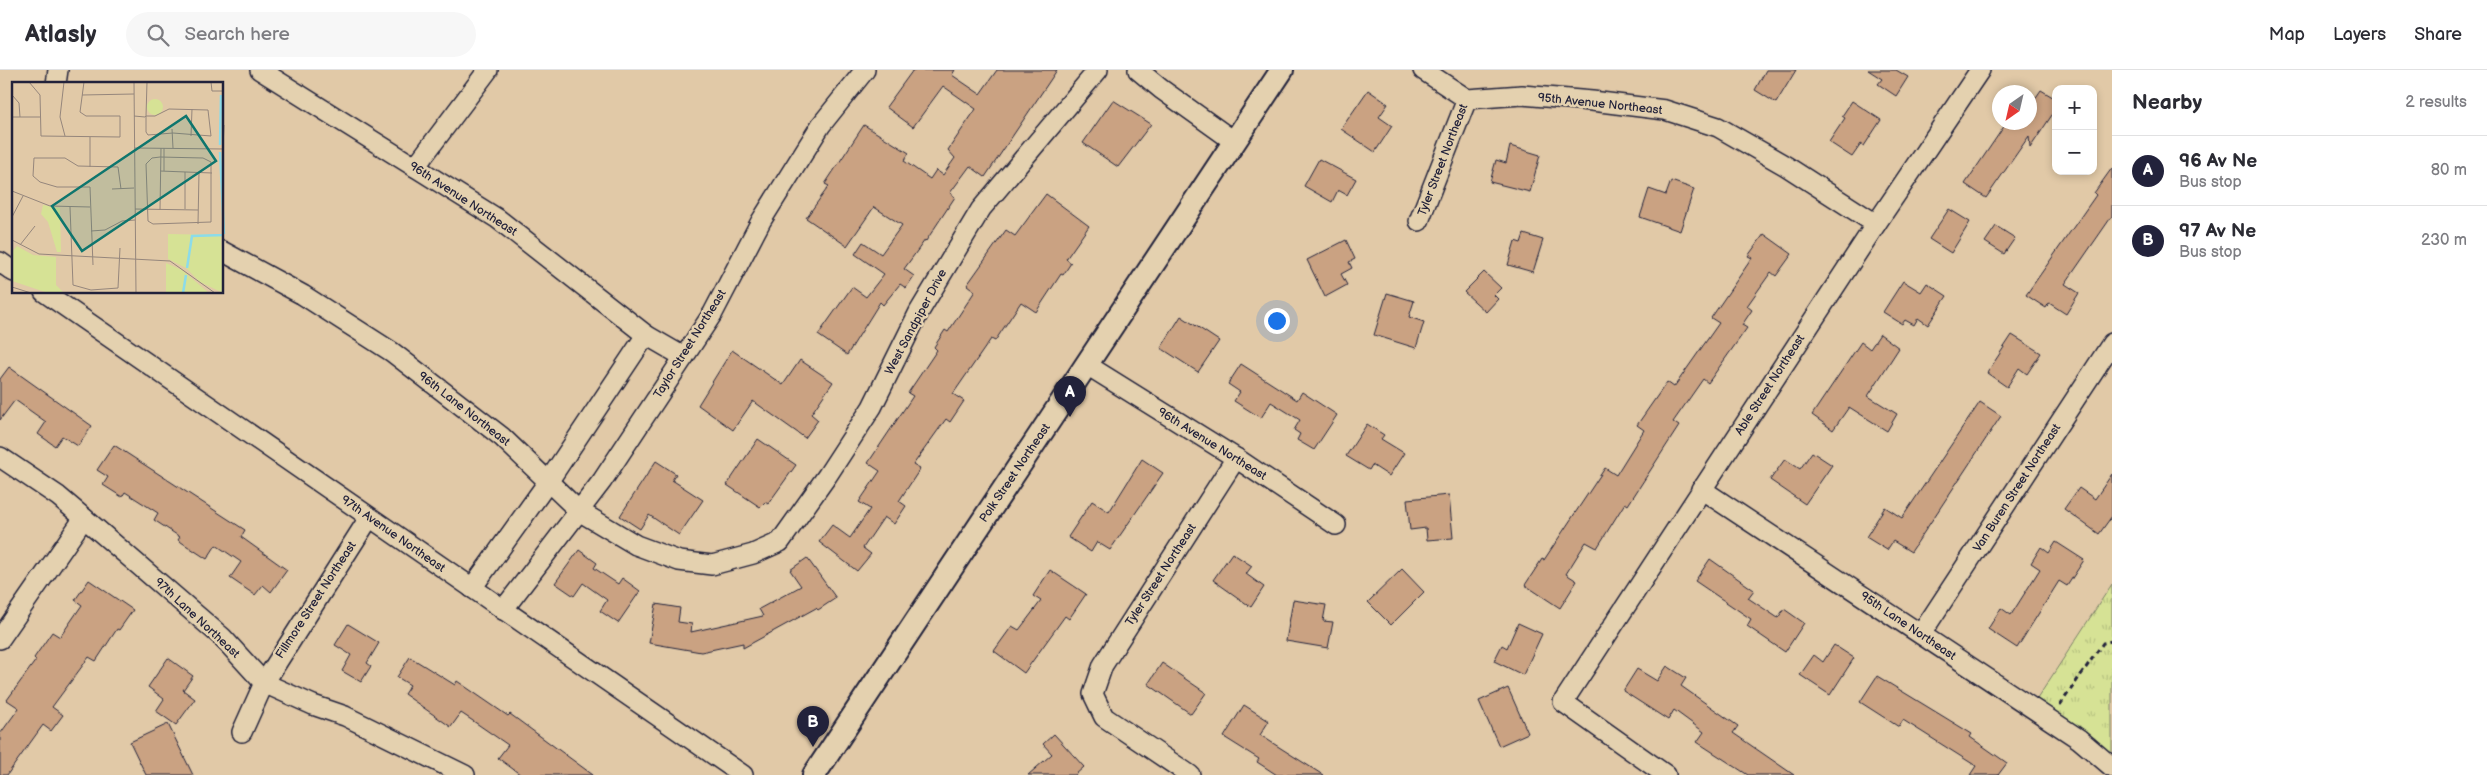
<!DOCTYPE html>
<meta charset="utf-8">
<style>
body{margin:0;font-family:"Balsamiq Sans",sans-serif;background:#f7f7f7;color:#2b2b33}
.controls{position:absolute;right:15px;top:15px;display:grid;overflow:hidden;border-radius:10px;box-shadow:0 2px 8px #0003}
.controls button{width:45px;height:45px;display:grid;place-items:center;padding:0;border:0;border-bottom:1px solid #e1e1e2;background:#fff;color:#2b2b33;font:25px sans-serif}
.compass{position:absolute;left:1992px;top:15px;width:45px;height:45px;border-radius:50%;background:#fff;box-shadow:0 2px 8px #0003;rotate:214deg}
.you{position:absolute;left:1276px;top:250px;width:18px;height:18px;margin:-12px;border:4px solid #fff;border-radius:50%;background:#1a73e8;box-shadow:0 0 0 8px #1a73e833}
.badge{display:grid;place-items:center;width:32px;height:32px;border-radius:50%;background:#22223b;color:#fff;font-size:16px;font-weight:700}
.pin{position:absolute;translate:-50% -41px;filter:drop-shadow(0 1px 2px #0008)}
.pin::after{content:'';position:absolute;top:26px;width:18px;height:15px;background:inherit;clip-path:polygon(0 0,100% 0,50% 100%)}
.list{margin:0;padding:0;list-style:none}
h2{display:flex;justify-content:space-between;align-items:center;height:65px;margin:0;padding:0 20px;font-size:21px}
h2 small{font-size:16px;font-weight:400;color:#7c7c81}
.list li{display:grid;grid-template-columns:32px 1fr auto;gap:15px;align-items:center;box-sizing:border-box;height:70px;padding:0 20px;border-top:1px solid #e1e1e2}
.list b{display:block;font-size:19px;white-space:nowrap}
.list p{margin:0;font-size:16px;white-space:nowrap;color:#7c7c81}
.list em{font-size:16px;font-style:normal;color:#7c7c81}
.icon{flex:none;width:28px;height:28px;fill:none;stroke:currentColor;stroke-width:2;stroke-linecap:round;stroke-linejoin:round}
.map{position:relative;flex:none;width:2112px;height:705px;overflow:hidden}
header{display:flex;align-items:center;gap:30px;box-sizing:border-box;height:70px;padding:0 25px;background:#fff;border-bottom:1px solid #e1e1e2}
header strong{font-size:24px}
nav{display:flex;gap:28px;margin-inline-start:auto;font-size:18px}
.search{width:350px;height:45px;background:#f7f7f7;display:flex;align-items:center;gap:12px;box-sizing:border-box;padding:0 18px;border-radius:28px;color:#7c7c81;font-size:19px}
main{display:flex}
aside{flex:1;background:#fff}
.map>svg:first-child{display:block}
.park{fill:url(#park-tufts);stroke:#7c8268}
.building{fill:#caa282;stroke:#22223b}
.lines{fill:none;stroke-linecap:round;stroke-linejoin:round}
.minor-casing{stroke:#22223b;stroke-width:22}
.tertiary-casing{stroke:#22223b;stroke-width:26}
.path{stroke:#22223b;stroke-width:3;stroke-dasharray:5 4;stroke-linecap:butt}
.minor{stroke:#e4d1af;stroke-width:19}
.tertiary{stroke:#e4d1af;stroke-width:22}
.labels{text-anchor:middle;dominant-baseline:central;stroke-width:5;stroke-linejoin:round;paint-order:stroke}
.street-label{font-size:12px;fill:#22223b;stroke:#e4d1af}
.inset-river{fill:none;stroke:#8cdbe9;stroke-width:2.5}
.inset-road{fill:none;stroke:#95867c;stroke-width:1}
.view{fill:#0f766e;fill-opacity:0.15;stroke:#0f766e;stroke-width:2.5}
.inset-edge{fill:none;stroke:#22223b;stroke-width:2.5}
</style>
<header>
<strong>Atlasly</strong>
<div class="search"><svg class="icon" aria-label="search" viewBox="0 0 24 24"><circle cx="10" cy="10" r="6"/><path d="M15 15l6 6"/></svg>Search here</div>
<nav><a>Map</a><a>Layers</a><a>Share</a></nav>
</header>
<main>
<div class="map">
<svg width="2112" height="705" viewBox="0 0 2112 705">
<defs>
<pattern id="park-tufts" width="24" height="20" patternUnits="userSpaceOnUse" patternTransform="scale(1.25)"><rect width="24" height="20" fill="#d6e295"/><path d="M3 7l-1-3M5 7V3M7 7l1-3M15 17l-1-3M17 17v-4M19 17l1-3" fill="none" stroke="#b7c281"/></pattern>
</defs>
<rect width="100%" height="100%" fill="#e1c9a7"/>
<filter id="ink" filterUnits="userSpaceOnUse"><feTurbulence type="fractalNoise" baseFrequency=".02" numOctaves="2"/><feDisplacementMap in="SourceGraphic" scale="10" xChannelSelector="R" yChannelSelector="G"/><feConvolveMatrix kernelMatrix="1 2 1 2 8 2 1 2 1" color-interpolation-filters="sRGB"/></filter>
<g filter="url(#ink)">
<polygon class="park" points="2112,514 2112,685 2037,629"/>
<g class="building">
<polygon points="913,0 955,0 952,5 980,24 997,0 1057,0 985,107 970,96 950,123 955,127 926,171 925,170 904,199 914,206 906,218 900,214 883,235 880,232 847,285 818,265 852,217 866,227 884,204 855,184 863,172 881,184 902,155 874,137 847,176 806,148 829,116 825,114 864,55 909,83 904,91 930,109 936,100 943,105 955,88 948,80 976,39 943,16 913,57 886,37"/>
<polygon points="1766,0 1796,0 1776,33 1755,20"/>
<polygon points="1868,0 1896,0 1908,7 1896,26 1878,14 1882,9"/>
<polygon points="1368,20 1388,34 1379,47 1392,56 1375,82 1341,59"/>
<polygon points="2041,20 2056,29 2056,39 2030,78 2029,66 1986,128 1965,114 2007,52 2030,52 2030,36"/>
<polygon points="1113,30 1151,54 1118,97 1083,73"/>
<polygon points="1852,31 1881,50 1864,76 1861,74 1852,87 1829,72 1845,48 1842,46"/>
<polygon points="1510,76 1540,85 1530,122 1490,112 1496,90 1506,93"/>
<polygon points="1319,89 1356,109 1347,125 1338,120 1332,132 1304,116"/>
<polygon points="2112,98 2112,146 2065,214 2079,223 2066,244 2049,233 2046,238 2026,225 2096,125 2094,123"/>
<polygon points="1671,111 1694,119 1680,161 1640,147 1649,119 1666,125"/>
<polygon points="1046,124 1089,156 1066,189 1071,193 1063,205 1061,204 1036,242 1021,232 995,271 991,269 953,324 964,331 950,352 946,349 913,395 920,399 899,431 906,436 894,454 884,447 863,478 871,484 857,501 819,472 832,455 850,468 870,439 859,432 880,401 868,393 913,326 908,323 937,280 934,277 945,260 948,262 975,221 967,215 1006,160 1015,166"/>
<polygon points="1949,139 1970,152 1951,183 1929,169"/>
<polygon points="1996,156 2015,168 2004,184 1985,172"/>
<polygon points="1524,164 1543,170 1533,202 1508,195 1515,171 1521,173"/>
<polygon points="1764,164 1792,184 1776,206 1771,202 1747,236 1752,240 1742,255 1747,258 1708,313 1703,309 1673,352 1679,356 1628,435 1625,433 1597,478 1586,472 1566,504 1577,511 1560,538 1525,515 1542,489 1544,490 1605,398 1616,405 1644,360 1637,355 1667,312 1674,317 1719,253 1711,248 1752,188 1748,186"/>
<polygon points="1346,170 1355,189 1349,192 1352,198 1341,204 1347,215 1325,227 1307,190"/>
<polygon points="1484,202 1501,218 1494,225 1498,229 1486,242 1464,222"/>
<polygon points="1903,211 1921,222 1927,213 1947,226 1928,255 1918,248 1914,255 1905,250 1902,254 1883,242"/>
<polygon points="1387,223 1414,231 1409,247 1424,252 1416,278 1374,265"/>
<polygon points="1181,246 1219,271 1198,302 1161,278"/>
<polygon points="1880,264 1899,278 1868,326 1897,344 1887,361 1849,337 1833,360 1812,345 1861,272 1870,279"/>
<polygon points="2012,265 2041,283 2027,304 2019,298 2007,317 1987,303"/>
<polygon points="732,280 783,315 800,290 833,312 811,344 818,350 805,368 753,331 733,360 698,335"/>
<polygon points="1241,294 1297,330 1302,322 1337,345 1314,380 1297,370 1300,364 1294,360 1300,350 1271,332 1261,348 1234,331 1240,322 1228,314"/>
<polygon points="9,297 92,356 78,376 62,366 55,376 38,364 46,352 15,330 0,350 0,309"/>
<polygon points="1980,332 2001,346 1911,482 1893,471 1887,480 1866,467 1885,437 1902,448"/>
<polygon points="1367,354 1384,365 1381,369 1404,383 1389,406 1372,395 1369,400 1346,386"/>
<polygon points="758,369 796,395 768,434 765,432 760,437 727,415"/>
<polygon points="114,375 245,460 241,467 287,500 271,522 263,515 255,525 230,508 241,492 216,475 207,489 178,470 180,467 154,450 158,443 125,422 122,427 103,415 108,407 97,400"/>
<polygon points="1812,382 1832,395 1805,434 1770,410 1785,389 1800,399"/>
<polygon points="1142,389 1163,403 1110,480 1097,472 1091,482 1068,467 1092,431 1109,442"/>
<polygon points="656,391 676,404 672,410 703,430 679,465 649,445 640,459 620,446"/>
<polygon points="2112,404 2112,446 2099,464 2064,439 2079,418 2095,429"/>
<polygon points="1449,425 1453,468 1427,470 1426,458 1410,460 1407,429"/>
<polygon points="2056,472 2084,490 2067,516 2059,511 2017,578 1988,559 2001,538 2011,545 2040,499 2031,493 2041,477 2049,483"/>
<polygon points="579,480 597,493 594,498 618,514 622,508 640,521 618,553 600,541 607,530 583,513 574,526 555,513"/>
<polygon points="1232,483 1252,496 1246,504 1264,517 1251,537 1213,510"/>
<polygon points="807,488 836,528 818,540 816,538 743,578 743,573 701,582 649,573 656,534 680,538 678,552 692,554 691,562 763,546 759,539 801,516 790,500"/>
<polygon points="1710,489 1754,520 1748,528 1778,548 1784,539 1804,553 1785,582 1747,556 1751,549 1695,511"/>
<polygon points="1402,499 1424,522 1391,555 1368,532"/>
<polygon points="1050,500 1086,524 1069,549 1065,546 1024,603 994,581 1012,556 1019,560 1041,531 1033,526"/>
<polygon points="89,510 133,540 119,560 117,559 96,591 89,587 52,637 63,645 51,661 43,655 7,705 0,705 0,664 19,638 7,630 36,590 34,588 52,562 60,567 82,535 75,530"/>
<polygon points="1293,530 1326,535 1323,551 1333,552 1328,578 1286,571"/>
<polygon points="1518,553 1542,564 1523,605 1494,591 1502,575 1507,578"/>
<polygon points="348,554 379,573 367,593 371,596 361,612 342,601 351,585 335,575"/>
<polygon points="1834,575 1854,588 1830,625 1800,605 1814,585 1823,592"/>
<polygon points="410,587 455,615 457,611 508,646 510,644 593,705 521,705 498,688 508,675 476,653 461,643 451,657 404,624 410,615 397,607"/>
<polygon points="168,588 193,606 183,620 195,629 176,655 156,641 164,629 148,617"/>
<polygon points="1162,593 1206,623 1191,644 1148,614"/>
<polygon points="1667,596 1686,608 1681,616 1738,656 1733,663 1794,705 1748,705 1697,672 1704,662 1674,640 1668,650 1623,621 1637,599 1657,611"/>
<polygon points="1877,606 1972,664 1970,667 2007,693 1998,705 1970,705 1976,696 1903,650 1899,657 1860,632"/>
<polygon points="1508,618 1528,663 1499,676 1479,631"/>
<polygon points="1244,635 1269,651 1260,665 1323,705 1277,705 1257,692 1259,689 1224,667"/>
<polygon points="168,654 193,705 146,705 130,672"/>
<polygon points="1054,664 1084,697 1075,705 1028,705 1052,684 1043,674"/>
</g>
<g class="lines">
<defs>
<g id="minor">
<polyline points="260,0 498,149 646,265 684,287"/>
<polyline points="1138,0 1161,19 1235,72"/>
<polyline points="1423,0 1467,29 1522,25 1592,31 1665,40 1718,57 1786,96 1876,154"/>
<polyline points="56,14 58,0"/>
<polyline points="415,97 488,0"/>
<polyline points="1419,151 1467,29"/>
<polyline points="222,181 303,225 392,282 502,367 579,441 636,475 679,491 712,495 753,484 780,472 827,406 872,337 919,242 981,139 1098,0"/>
<polyline points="0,192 14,202"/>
<polyline points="44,222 743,705"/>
<polyline points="1087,295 1236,388 1336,455"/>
<polyline points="0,387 58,426 84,448 222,567 264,613 313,635 345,646 465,705"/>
<polyline points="1701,419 2079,669 2112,697"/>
<polyline points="472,518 548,412 646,265"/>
<polyline points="503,540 602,411 713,243 761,151 821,55 865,0"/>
<polyline points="1921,564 2112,273"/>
<polyline points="0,569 84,448"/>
<polyline points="242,662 264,613 369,448"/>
<polyline points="1190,705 1104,647 1093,624 1103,595 1236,388"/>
<polyline points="1666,705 1563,632 1876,154 1980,0"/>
</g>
<polyline id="tertiary" points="814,705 1282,0"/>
</defs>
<use href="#minor" class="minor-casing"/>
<use href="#tertiary" class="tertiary-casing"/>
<polyline class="path" points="2060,635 2103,573 2112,571"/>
<use href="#minor" class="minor"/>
<use href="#tertiary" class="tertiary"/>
</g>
</g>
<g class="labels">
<g class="street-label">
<text transform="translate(1600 34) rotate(6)">95th Avenue Northeast</text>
<text transform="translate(1443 90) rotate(-69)">Tyler Street Northeast</text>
<text transform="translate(463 129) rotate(33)">96th Avenue Northeast</text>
<text transform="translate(916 252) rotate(-62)">West Sandpiper Drive</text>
<text transform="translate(690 274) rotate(-58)">Taylor Street Northeast</text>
<text transform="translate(1770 315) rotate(-57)">Able Street Northeast</text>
<text transform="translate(464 339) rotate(38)">96th Lane Northeast</text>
<text transform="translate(1212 374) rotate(32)">96th Avenue Northeast</text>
<text transform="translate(1015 403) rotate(-56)">Polk Street Northeast</text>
<text transform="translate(2017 418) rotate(-57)">Van Buren Street Northeast</text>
<text transform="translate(393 464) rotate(35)">97th Avenue Northeast</text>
<text transform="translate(1161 505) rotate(-57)">Tyler Street Northeast</text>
<text transform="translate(316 530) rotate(-57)">Fillmore Street Northeast</text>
<text transform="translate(197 548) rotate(43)">97th Lane Northeast</text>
<text transform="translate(1908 556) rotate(34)">95th Lane Northeast</text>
</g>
</g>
<g transform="translate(12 12)">
<rect width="211" height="211" fill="#e1c9a7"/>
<path d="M156,152L209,153L211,211L188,200L174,186L156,177Z" fill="#d6e295"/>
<path d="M135 25a8 8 0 1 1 16 0a8 8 0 1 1-16 0ZM31,123L48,126L49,170H45L36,140L29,132ZM5,164L21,173L44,175V203L52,211H36L0,199V170ZM154,181L170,188L197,211H154Z" fill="#d6e295"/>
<path class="inset-river" d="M208,63L209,13M208,70L212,152M175,186L180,154L212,153M171,211L174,193"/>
<path class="inset-road" d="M17,0L28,13L29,54L108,55V34H74L68,30L72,0M52,0L48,35L53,54M122,0L124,211M199,0L200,9H212M0,13L7,21L8,35M70,13L122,12M122,34L133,35L134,34H143L157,27L196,28L199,54L161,51L136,53L134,50V34L135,0M0,35H28M160,47L161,66M179,54L180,27M78,55V85M122,66L212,67M211,67L212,43M148,75L191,76L199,80V140L141,142L136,139L134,82L140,76ZM148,89L200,91M152,89V66M100,107L122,106M0,109L38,124L78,125M58,125L61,203L79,208L106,206L108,166M123,127L186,128M173,127V90M148,128L149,66M0,135L11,114M186,142L187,90M79,149L93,148L110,139L123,138M0,158L27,172L158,179L203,211M8,163L23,144M81,183L78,105H45L28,100L21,94L22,76H53L66,84L106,85L109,107M0,205L19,211"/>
<path class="view" d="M174,34L204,79L70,169L40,124Z"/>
<rect width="211" height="211" class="inset-edge"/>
</g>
</svg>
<div class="controls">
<button>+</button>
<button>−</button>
</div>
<svg class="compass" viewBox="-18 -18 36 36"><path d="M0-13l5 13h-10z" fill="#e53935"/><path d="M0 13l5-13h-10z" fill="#7c7c81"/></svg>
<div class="you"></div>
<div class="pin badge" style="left:1070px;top:347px">A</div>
<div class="pin badge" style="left:813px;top:677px">B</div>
</div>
<aside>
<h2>Nearby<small>2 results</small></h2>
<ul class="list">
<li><span class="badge">A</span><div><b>96 Av Ne</b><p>Bus stop</p></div><em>80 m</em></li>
<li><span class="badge">B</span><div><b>97 Av Ne</b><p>Bus stop</p></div><em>230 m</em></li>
</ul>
</aside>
</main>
